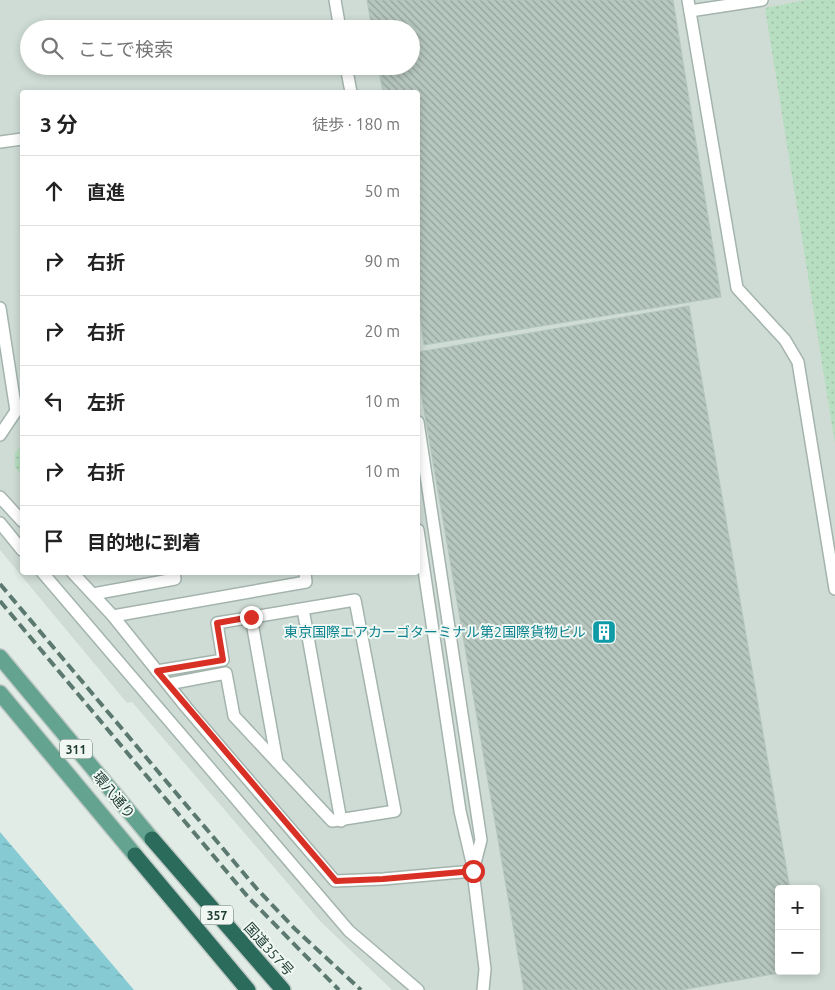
<!DOCTYPE html>
<html lang="ja">
<meta charset="utf-8">
<style>
body{margin:0;font-family:Ubuntu,"Noto Sans JP",sans-serif;background:#f2f2f2;color:#222}
.controls{position:absolute;right:15px;bottom:15px;display:grid;overflow:hidden;border-radius:5px;box-shadow:0 2px 8px #0003}
.controls button{width:45px;height:45px;display:grid;place-items:center;padding:0;border:0;border-bottom:1px solid #e0e0e0;background:#fff;color:#222;font:25px sans-serif}
.stop{position:absolute;width:15px;height:15px;margin:-11px;border:4px solid #d93025;border-radius:50%;background:#fff}
.stop.end{background:#d93025;border-color:#fff;box-shadow:0 1px 5px #0008}
.list{margin:0;padding:0;list-style:none}
h2{display:flex;justify-content:space-between;align-items:center;height:65px;margin:0;padding:0 20px;font-size:21px}
h2 small{font-size:16px;font-weight:400;color:#767676}
.list li{display:grid;grid-template-columns:32px 1fr auto;gap:15px;align-items:center;box-sizing:border-box;height:70px;padding:0 20px;border-top:1px solid #e0e0e0}
.list b{display:block;font-size:19px;white-space:nowrap}
.list em{font-size:16px;font-style:normal;color:#767676}
.icon{flex:none;width:28px;height:28px;fill:none;stroke:currentColor;stroke-width:2;stroke-linecap:round;stroke-linejoin:round}
.map{position:relative;flex:none;width:835px;height:990px;overflow:hidden}
.search{position:absolute;background:#fff;box-shadow:0 2px 8px #0003;left:20px;top:20px;width:400px;height:55px;display:flex;align-items:center;gap:12px;box-sizing:border-box;padding:0 18px;border-radius:28px;color:#767676;font-size:19px}
.panel{position:absolute;background:#fff;box-shadow:0 2px 8px #0003;left:20px;top:90px;width:400px;height:485px;border-radius:5px}
.map>svg:first-child{display:block}
.built{fill:#cfdcd5;fill-rule:evenodd}
.grass{fill:url(#grass-dots)}
.water{fill:url(#water-ripples)}
.building{fill:url(#building-back-hatch);stroke:#b3c6bd}
.lines{fill:none;stroke-linecap:round;stroke-linejoin:round}
.lane-casing{stroke:#a3b4ad;stroke-width:14}
.primary-casing{stroke:#c1c9c6;stroke-width:18}
.highway-casing{stroke:#c1c9c6;stroke-width:18}
.lane{stroke:#fff;stroke-width:11}
.primary{stroke:#63a390;stroke-width:15}
.highway{stroke:#2b6b5b;stroke-width:15}
.rail{stroke:#5b7970;stroke-width:4;stroke-dasharray:10 5;stroke-linecap:butt}
.route{stroke:#d93025;stroke-width:6}
.labels{text-anchor:middle;dominant-baseline:central;stroke-width:4;stroke-linejoin:round;paint-order:stroke}
.shield{fill:#f1f8f4;stroke:#5f756e;stroke-width:1}
.shield-label{font-size:12px;font-weight:bold;fill:#203d34}
.culture-label{font-size:14px;fill:#0d838f;stroke:#f1f8f4;text-anchor:end}
.street-label{font-size:14px;fill:#203d34;stroke:#f1f8f4}
</style>
<div class="map">
<svg width="835" height="990" viewBox="0 0 835 990">
<defs>
<pattern id="grass-dots" width="8" height="8" patternUnits="userSpaceOnUse" patternTransform="scale(1.25)"><rect width="8" height="8" fill="#b8dec1"/><path d="M2 2h.1M6 6h.1" fill="none" stroke="#9ebfa6" stroke-width="1.8" stroke-linecap="round"/></pattern>
<pattern id="water-ripples" width="26" height="14" patternUnits="userSpaceOnUse" patternTransform="scale(1.25)"><rect width="26" height="14" fill="#86cbd4"/><path d="M2 4q2-2 4 0t4 0M15 11q2-2 4 0t4 0" fill="none" stroke="#6da6ad"/></pattern>
<pattern id="building-back-hatch" width="6" height="6" patternUnits="userSpaceOnUse" patternTransform="scale(1.25)"><rect width="6" height="6" fill="#b6c7bf"/><path d="M-1 5l2 2M0 0l6 6M5-1l2 2" fill="none" stroke="#94a39c"/></pattern>
</defs>
<rect width="100%" height="100%" fill="#e1ece6"/>
<path class="built" d="M0,0H835V990H392L320,921L132,702L127,703L0,550ZM29,29H411V66H29ZM22,92H418V572H22ZM779,889H816V971H779Z"/>
<g class="grass">
<polygon points="806,0 835,0 835,444 765,8"/>
<polygon points="22,444 22,476 15,467 15,453"/>
</g>
<polygon class="water" points="0,832 134,990 0,990"/>
<g class="building">
<polygon points="367,0 673,0 721,297 424,345 418,304 418,92 383,92 378,66 411,66 411,29 372,29"/>
<polygon points="689,306 790,889 779,889 779,971 791,971 681,990 524,990 418,375 418,352"/>
</g>
<g class="lines">
<defs>
<g id="lane">
<polyline points="335,0 340,29"/>
<polyline points="688,0 737,288 785,340 798,362 835,589"/>
<polyline points="690,11 762,0"/>
<polyline points="346,66 351,92"/>
<polyline points="0,142 22,139"/>
<polyline points="0,308 16,411 0,435"/>
<polyline points="418,422 481,840 473,871"/>
<polyline points="0,497 22,521"/>
<polyline points="0,523 22,550"/>
<polyline points="418,530 460,811 473,867"/>
<polyline points="42,572 349,931 418,990"/>
<polyline points="72,572 113,616 186,707 335,881 383,879 473,871 485,969 483,990"/>
<polyline points="93,594 175,579 174,572"/>
<polyline points="303,609 341,821"/>
<polyline points="113,616 306,582 305,572"/>
<polyline points="251,617 277,762"/>
<polyline points="157,671 223,660 217,623 355,600 395,811 332,821 234,716 226,673 168,684"/>
</g>
<g id="primary">
<polyline points="0,657 152,839"/>
<polyline points="0,693 135,855"/>
</g>
<g id="highway">
<polyline points="152,839 283,990"/>
<polyline points="135,855 248,990"/>
</g>
</defs>
<use href="#lane" class="lane-casing"/>
<use href="#primary" class="primary-casing"/>
<use href="#highway" class="highway-casing"/>
<use href="#lane" class="lane"/>
<use href="#primary" class="primary"/>
<use href="#highway" class="highway"/>
<g class="rail">
<polyline points="0,584 257,889 295,929 361,990"/>
<polyline points="0,601 248,897 339,990"/>
</g>
</g>
<g class="lines">
<polyline class="route" points="251,617 217,623 223,660 157,671 336,881 383,879 473,871"/>
</g>
<defs>
<symbol id="building-square" viewBox="-11 -11 22 22"><rect x="-9" y="-9" width="18" height="18" rx="4" fill="#0f9aa8" stroke="#f1f8f4"/><path d="M-4-6H4V6H1V3H-1V6H-4ZM-2.5-4.3h1.7v1.8h-1.7ZM.8-4.3h1.7v1.8H.8ZM-2.5-1h1.7V.8h-1.7ZM.8-1h1.7V.8H.8Z" fill="#fff"/></symbol>
</defs>
<g fill-rule="evenodd">
<use href="#building-square" x="590" y="618" width="28" height="28"/>
</g>
<g class="labels">
<g class="shield">
<rect x="60" y="739.5" width="32" height="19" rx="4"/>
<rect x="201" y="905.5" width="32" height="19" rx="4"/>
</g>
<g class="shield-label">
<text x="76" y="749">311</text>
<text x="217" y="915">357</text>
</g>
<g class="culture-label">
<text x="586" y="632">東京国際エアカーゴターミナル第2国際貨物ビル</text>
</g>
<g class="street-label">
<text transform="translate(114 795) rotate(50)">環八通り</text>
<text transform="translate(269 949) rotate(48)">国道357号</text>
</g>
</g>
</svg>
<div class="controls">
<button>+</button>
<button>−</button>
</div>
<div class="stop" style="left:473px;top:871px"></div>
<div class="stop end" style="left:251px;top:617px"></div>
<div class="search"><svg class="icon" aria-label="search" viewBox="0 0 24 24"><circle cx="10" cy="10" r="6"/><path d="M15 15l6 6"/></svg>ここで検索</div>
<section class="panel">
<h2>3 分<small>徒歩 · 180 m</small></h2>
<ul class="list">
<li><svg class="icon" aria-label="ahead" viewBox="0 0 24 24"><path d="M12 20V5M6 11l6-6 6 6"/></svg><div><b>直進</b></div><em>50 m</em></li>
<li><svg class="icon" aria-label="right" viewBox="0 0 24 24"><path d="M7 20v-9h11M14 6l5 5-5 5"/></svg><div><b>右折</b></div><em>90 m</em></li>
<li><svg class="icon" aria-label="right" viewBox="0 0 24 24"><path d="M7 20v-9h11M14 6l5 5-5 5"/></svg><div><b>右折</b></div><em>20 m</em></li>
<li><svg class="icon" aria-label="left" viewBox="0 0 24 24"><path d="M17 20v-9H6M10 6l-5 5 5 5"/></svg><div><b>左折</b></div><em>10 m</em></li>
<li><svg class="icon" aria-label="right" viewBox="0 0 24 24"><path d="M7 20v-9h11M14 6l5 5-5 5"/></svg><div><b>右折</b></div><em>10 m</em></li>
<li><svg class="icon" aria-label="arrive" viewBox="0 0 24 24"><path d="M6 21V4h12l-3 4 3 4H6"/></svg><div><b>目的地に到着</b></div></li>
</ul>
</section>
</div>
